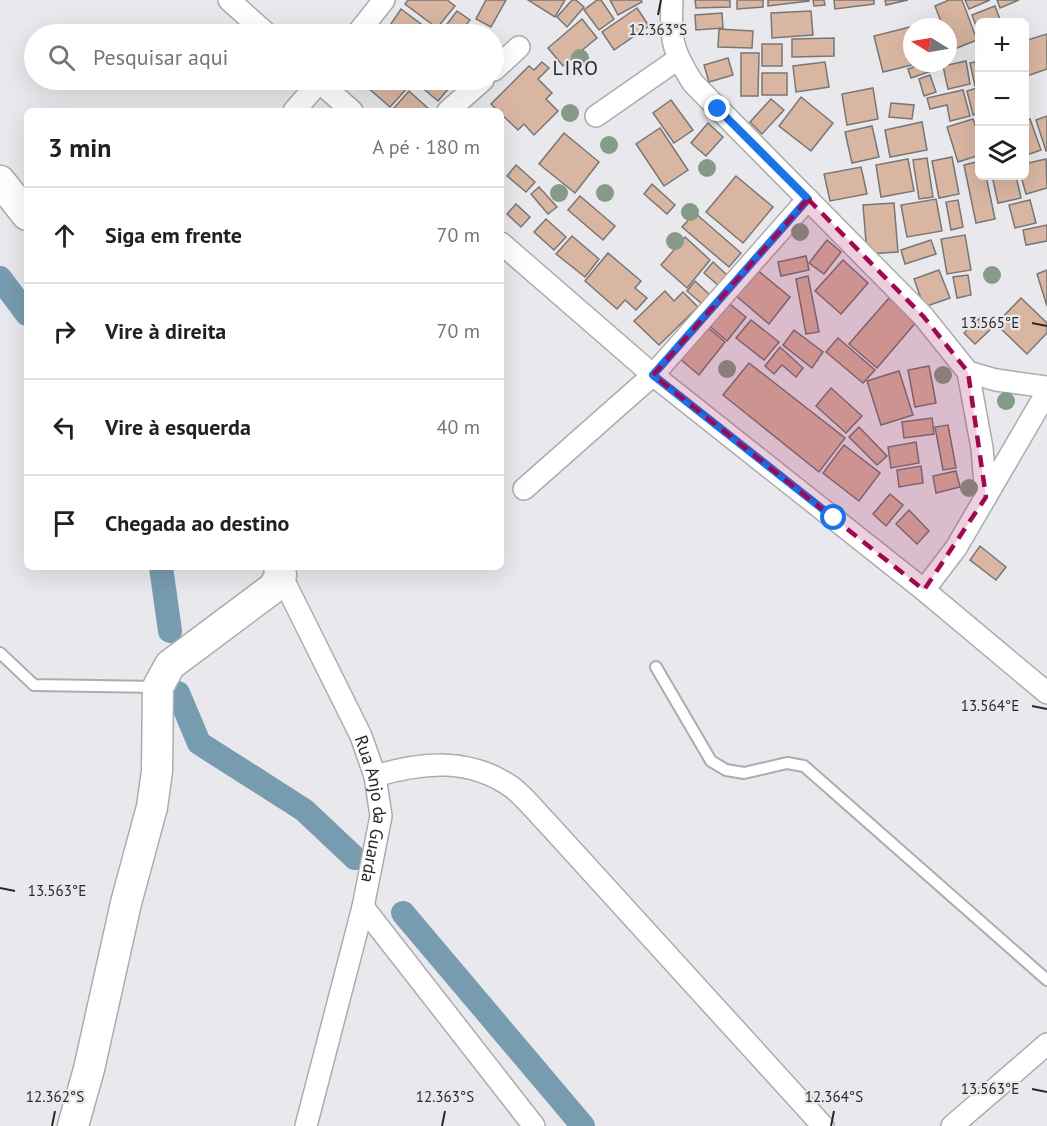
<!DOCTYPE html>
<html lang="pt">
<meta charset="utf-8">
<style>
body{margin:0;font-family:"PT Sans",sans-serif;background:#f6f6f6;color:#202124}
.controls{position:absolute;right:18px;top:18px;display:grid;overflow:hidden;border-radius:9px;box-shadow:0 6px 24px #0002}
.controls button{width:54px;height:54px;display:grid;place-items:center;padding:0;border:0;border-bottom:2px solid #e0e0e0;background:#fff;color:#202124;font:30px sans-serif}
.compass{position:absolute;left:903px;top:18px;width:54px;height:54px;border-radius:50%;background:#fff;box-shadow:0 6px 24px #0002;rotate:281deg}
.stop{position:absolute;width:18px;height:18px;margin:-14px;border:4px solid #1a73e8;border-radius:50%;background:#fff}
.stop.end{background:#1a73e8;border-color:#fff;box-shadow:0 2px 6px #0008}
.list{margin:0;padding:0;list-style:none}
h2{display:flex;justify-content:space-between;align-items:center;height:78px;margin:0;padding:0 24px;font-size:26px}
h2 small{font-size:20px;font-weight:400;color:#757577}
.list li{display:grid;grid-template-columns:39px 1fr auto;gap:18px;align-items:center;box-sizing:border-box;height:96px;padding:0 24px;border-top:2px solid #e0e0e0}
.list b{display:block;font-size:22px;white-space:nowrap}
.list em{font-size:20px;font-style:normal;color:#757577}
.icon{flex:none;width:33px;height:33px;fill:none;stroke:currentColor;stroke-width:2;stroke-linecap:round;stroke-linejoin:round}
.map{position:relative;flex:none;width:1047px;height:1126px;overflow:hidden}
.search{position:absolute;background:#fff;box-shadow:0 6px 24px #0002;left:24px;top:24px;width:480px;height:66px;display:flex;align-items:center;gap:15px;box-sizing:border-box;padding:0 21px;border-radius:33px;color:#757577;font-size:22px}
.panel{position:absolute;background:#fff;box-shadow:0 6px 24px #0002;left:24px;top:108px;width:480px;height:462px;border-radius:9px}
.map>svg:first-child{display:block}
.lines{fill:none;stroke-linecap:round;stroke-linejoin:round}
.canal{stroke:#779caf;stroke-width:24}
.building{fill:#d9b6a2;stroke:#797674;stroke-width:1.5}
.lane-casing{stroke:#acacaf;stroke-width:14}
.street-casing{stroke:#acacaf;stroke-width:24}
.secondary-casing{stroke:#acacaf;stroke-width:33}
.lane{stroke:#fff;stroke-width:10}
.street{stroke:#fff;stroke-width:21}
.secondary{stroke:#fff;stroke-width:30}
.tree{fill:#859b88}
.route{stroke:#1a73e8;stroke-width:8}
.marked{fill:#9f0951;fill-opacity:0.2;stroke:#9f0951;stroke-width:4.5;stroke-dasharray:12 8;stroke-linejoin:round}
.ticks{fill:none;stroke:#29292a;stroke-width:2}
.labels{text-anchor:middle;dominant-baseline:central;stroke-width:4.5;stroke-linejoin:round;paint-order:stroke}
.street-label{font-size:18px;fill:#29292a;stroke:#e9e9ed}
.neighbourhood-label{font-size:20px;letter-spacing:1.5px;fill:#29292a;stroke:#e9e9ed}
.ticks-label{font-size:15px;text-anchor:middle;fill:#29292a;stroke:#e9e9ed;stroke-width:4.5;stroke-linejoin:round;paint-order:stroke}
</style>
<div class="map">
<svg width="1047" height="1126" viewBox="0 0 1047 1126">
<rect width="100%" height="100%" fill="#e9e9ed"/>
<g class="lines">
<g class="canal">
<polyline points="0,278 27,314"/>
<polyline points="161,567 170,631"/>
<polyline points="178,693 199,743 304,810 355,858"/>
<polyline points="403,913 583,1126"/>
</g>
</g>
<g class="building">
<polygon points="408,0 447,0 455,6 437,28 405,4"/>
<polygon points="486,0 506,0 491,27 476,19"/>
<polygon points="528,0 565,0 555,17"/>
<polygon points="572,0 576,0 584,7 567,27 557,17"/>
<polygon points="597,0 601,0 614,19 599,30 584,10"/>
<polygon points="610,0 641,0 642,2 618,15"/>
<polygon points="695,0 730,0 730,7 696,8"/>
<polygon points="737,0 763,0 763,7 737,9"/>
<polygon points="768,0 809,0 809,1 768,6"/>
<polygon points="813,0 824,0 825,5 814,6"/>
<polygon points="834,0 874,0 874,4 835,9"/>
<polygon points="885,0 908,0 886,5"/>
<polygon points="949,0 962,0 977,40 952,50 948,40 948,27 943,27 935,6"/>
<polygon points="965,0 990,0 969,9"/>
<polygon points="997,0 1019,0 1000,8"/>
<polygon points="995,6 1001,22 980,22 980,37 972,15"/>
<polygon points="637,8 649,26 614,50 602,32"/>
<polygon points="401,9 421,24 414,34 392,34 386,31"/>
<polygon points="457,11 470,20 459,34 444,34 441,32"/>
<polygon points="811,11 813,35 772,38 771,13"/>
<polygon points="722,13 723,28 696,30 695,15"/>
<polygon points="582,19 597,38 563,66 548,48"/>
<polygon points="922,24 922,27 912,27 912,63 920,63 883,72 874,36"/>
<polygon points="719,29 753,31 752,48 718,47"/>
<polygon points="1047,34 1047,69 1027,76 1024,67 1024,41"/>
<polygon points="834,38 834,56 792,57 792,39"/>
<rect x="762" y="44" width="20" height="22"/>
<polygon points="741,53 759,53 758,96 741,96"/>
<polygon points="728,58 733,75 709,82 704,65"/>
<polygon points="966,61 970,84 948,89 943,66"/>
<polygon points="980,61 980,85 975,86 970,63"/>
<polygon points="542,62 549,68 538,79 552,93 546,99 558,111 534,135 524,124 518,130 501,114 501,111 498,111 491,104 529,66 534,70"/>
<polygon points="825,62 829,87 796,92 793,66"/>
<polygon points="926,63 935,63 937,69 911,78 908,69"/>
<rect x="762" y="73" width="25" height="22"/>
<polygon points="930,75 936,92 924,96 919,79"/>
<polygon points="359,80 391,80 397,84 401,80 406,80 411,84 390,107"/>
<polygon points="416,80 439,80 449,88 438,101 414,81"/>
<polygon points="446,80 465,80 457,88"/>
<polygon points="980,87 980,113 973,115 967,91"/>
<polygon points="873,88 878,119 847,125 842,94"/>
<polygon points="963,90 970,116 950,121 947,105 930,109 927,98"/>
<polygon points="409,91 430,110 429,111 396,111 393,109"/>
<polygon points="801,97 833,123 811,151 779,126"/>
<polygon points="771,99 784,110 762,134 750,122"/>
<polygon points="671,100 693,130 674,143 653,113"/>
<polygon points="891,103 914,105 912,119 889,117"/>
<polygon points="1047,116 1047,151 1046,151 1036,120"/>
<polygon points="973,119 980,140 980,155 958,162 947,127"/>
<polygon points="1030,119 1041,150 1024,156 1024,120"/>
<polygon points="922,122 927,150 890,157 885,130"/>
<polygon points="708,123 723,137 706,156 691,143"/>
<polygon points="872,126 879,157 852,163 845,132"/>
<polygon points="660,128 688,170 664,186 636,144"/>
<polygon points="564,133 599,162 575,193 539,164"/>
<polygon points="952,157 959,194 939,198 932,161"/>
<polygon points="927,158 933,197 919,199 913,160"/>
<polygon points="908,159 914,191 881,197 876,165"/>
<polygon points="1046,159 1047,188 1026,194 1021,176 1024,176 1024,164"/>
<polygon points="980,161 980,176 986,176 995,219 976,223 964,165"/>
<polygon points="516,165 535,182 526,192 507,176"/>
<polygon points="861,167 867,194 830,201 824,174"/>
<polygon points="736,176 773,207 743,243 706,212"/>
<polygon points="992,176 1016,176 1021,198 998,203"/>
<polygon points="652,184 675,205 667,214 644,194"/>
<polygon points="539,187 557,207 548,214 531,194"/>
<polygon points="580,196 615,226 603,240 568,210"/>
<polygon points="936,199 942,231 907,237 901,205"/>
<polygon points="958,200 963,227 951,230 946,202"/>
<polygon points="1030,200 1036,223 1015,228 1009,205"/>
<polygon points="894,203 898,252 867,254 863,205"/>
<polygon points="516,204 530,217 521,227 507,214"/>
<polygon points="695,213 741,253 729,267 682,227"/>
<polygon points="546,219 566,237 554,250 534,232"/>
<polygon points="1047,225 1047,241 1026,245 1023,230"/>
<polygon points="965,235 971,270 947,274 941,239"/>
<polygon points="572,236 599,259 585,277 556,254"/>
<polygon points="685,237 710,260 687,288 661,265"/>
<polygon points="827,240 841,252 824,274 809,263"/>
<polygon points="931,240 936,254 905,264 901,250"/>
<polygon points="608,253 641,281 635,288 647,298 636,310 625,300 617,309 585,281"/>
<polygon points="806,256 809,270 781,276 778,262"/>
<polygon points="843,260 868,283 841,314 815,291"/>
<polygon points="713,262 728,276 719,286 704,273"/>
<polygon points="756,269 790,297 769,324 735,295"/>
<polygon points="939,270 950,298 924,307 914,279"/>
<polygon points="1047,270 1047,306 1037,274"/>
<polygon points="968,275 971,295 957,298 953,277"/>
<polygon points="808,276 819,332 806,334 796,279"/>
<polygon points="695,281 710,295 702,304 687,291"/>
<polygon points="665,291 674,301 683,292 698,307 659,345 634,321"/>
<polygon points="889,298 917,321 877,368 849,344"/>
<polygon points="1021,298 1047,323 1047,333 1027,354 996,324"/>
<polygon points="726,301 746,317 727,341 707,324"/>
<polygon points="981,317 992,328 975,344 964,333"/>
<polygon points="751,320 779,342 764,360 736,338"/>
<polygon points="706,326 725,342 699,375 680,359"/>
<polygon points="794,330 823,352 812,368 783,345"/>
<polygon points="838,338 875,370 863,383 826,352"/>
<polygon points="780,347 803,368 796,377 782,365 774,374 765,366"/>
<polygon points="749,363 845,438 819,472 723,395"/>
<polygon points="929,366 936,403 915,407 908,370"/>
<polygon points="899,371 913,415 881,425 867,381"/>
<polygon points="831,388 862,416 846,433 816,406"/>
<polygon points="932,418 934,434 904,438 902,422"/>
<polygon points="948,425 956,468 943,470 935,427"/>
<polygon points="859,427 887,456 877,465 849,437"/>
<polygon points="916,442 919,463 891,468 888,447"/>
<polygon points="844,445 880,473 859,501 823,473"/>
<polygon points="921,466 923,483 899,487 897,470"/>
<polygon points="956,471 960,487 936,493 933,476"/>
<polygon points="890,494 903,505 886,526 873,514"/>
<polygon points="909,510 929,531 917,544 896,524"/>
<polygon points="980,546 1006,567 996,580 970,560"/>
</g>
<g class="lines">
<defs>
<g id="lane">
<polyline points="0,653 34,685 158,687"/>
<polyline points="656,667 711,761 726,770 744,773 787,763 804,766 1047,980"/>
</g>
<g id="street">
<polyline points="229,0 267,34"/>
<path d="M672,0C670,39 672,50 693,83L923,316L968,372L982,448L986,497"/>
<polyline points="357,34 384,0"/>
<polyline points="494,70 519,47"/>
<polyline points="317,80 352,111"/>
<polyline points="294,111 321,80"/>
<polyline points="448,111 483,80"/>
<polyline points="596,116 678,59"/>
<polyline points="501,243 653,375 924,590 1047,693"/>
<polyline points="968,372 996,380 1047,387"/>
<polyline points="524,489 653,375 808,199"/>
<path id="s1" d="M281,575L361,736L375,776L381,816L363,907L306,1126"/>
<polyline points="924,590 956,548 1047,392"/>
<path d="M375,776C423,762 470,757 513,788C526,798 537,813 549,825L823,1126"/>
<polyline points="363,907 534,1126"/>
<polyline points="952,1126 1047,1044"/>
</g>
<g id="secondary">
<polyline points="0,181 27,215"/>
<polyline points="73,1126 89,1069 126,903 152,807 157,771 158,687 170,665 273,588 281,575 279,567"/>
</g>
</defs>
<use href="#lane" class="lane-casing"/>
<use href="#street" class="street-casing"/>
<use href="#secondary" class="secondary-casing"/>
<use href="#lane" class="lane"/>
<use href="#street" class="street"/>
<use href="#secondary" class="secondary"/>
</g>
<g class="tree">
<circle cx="580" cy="58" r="9"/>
<circle cx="570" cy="113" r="9"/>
<circle cx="609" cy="145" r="9"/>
<circle cx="707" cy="168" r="9"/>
<circle cx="559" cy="193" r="9"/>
<circle cx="605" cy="193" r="9"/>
<circle cx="690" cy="212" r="9"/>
<circle cx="800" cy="232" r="9"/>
<circle cx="675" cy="241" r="9"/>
<circle cx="992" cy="275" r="9"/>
<circle cx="727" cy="369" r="9"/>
<circle cx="943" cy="375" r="9"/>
<circle cx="1006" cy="401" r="9"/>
<circle cx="969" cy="488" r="9"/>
</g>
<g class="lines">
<polyline class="route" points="718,109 808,199 653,375 834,518"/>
</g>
<path class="marked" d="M808,199L923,316L968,372L986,497L924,590L653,375Z"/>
<path class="ticks" d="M658,15L661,0M1032,323L1047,326M1032,706L1047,709M0,888L15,891M1032,1089L1047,1092M52,1126L55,1111M442,1126L445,1111M831,1126L834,1111"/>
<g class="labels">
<g class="street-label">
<text stroke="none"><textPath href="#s1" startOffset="255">Rua Anjo da Guarda</textPath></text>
</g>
<g class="neighbourhood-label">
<text x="576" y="68">LIRO</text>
</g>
</g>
<g class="ticks-label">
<text x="658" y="35">12.363°S</text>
<text x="990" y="328">13.565°E</text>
<text x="990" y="711">13.564°E</text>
<text x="57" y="896">13.563°E</text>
<text x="990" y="1094">13.563°E</text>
<text x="55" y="1102">12.362°S</text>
<text x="445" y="1102">12.363°S</text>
<text x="834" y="1102">12.364°S</text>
</g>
</svg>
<div class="controls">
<button>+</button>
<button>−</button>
<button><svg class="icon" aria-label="layers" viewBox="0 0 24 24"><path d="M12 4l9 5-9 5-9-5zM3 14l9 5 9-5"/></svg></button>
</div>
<svg class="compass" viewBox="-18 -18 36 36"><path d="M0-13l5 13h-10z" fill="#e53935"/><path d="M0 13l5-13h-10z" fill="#757577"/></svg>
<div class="stop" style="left:834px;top:518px"></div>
<div class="stop end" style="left:718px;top:109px"></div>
<div class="search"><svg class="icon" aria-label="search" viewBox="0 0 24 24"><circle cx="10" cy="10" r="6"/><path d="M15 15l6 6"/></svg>Pesquisar aqui</div>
<section class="panel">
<h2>3 min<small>A pé · 180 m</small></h2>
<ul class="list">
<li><svg class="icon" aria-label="ahead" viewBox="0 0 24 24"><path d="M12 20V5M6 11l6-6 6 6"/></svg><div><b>Siga em frente</b></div><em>70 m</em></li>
<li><svg class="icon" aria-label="right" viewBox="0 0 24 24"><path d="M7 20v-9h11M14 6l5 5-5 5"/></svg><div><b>Vire à direita</b></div><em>70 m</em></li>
<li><svg class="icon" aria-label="left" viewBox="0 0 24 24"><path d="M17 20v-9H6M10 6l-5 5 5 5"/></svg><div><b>Vire à esquerda</b></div><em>40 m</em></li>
<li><svg class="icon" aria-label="arrive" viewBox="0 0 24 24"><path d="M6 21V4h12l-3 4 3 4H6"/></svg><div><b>Chegada ao destino</b></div></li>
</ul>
</section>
</div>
